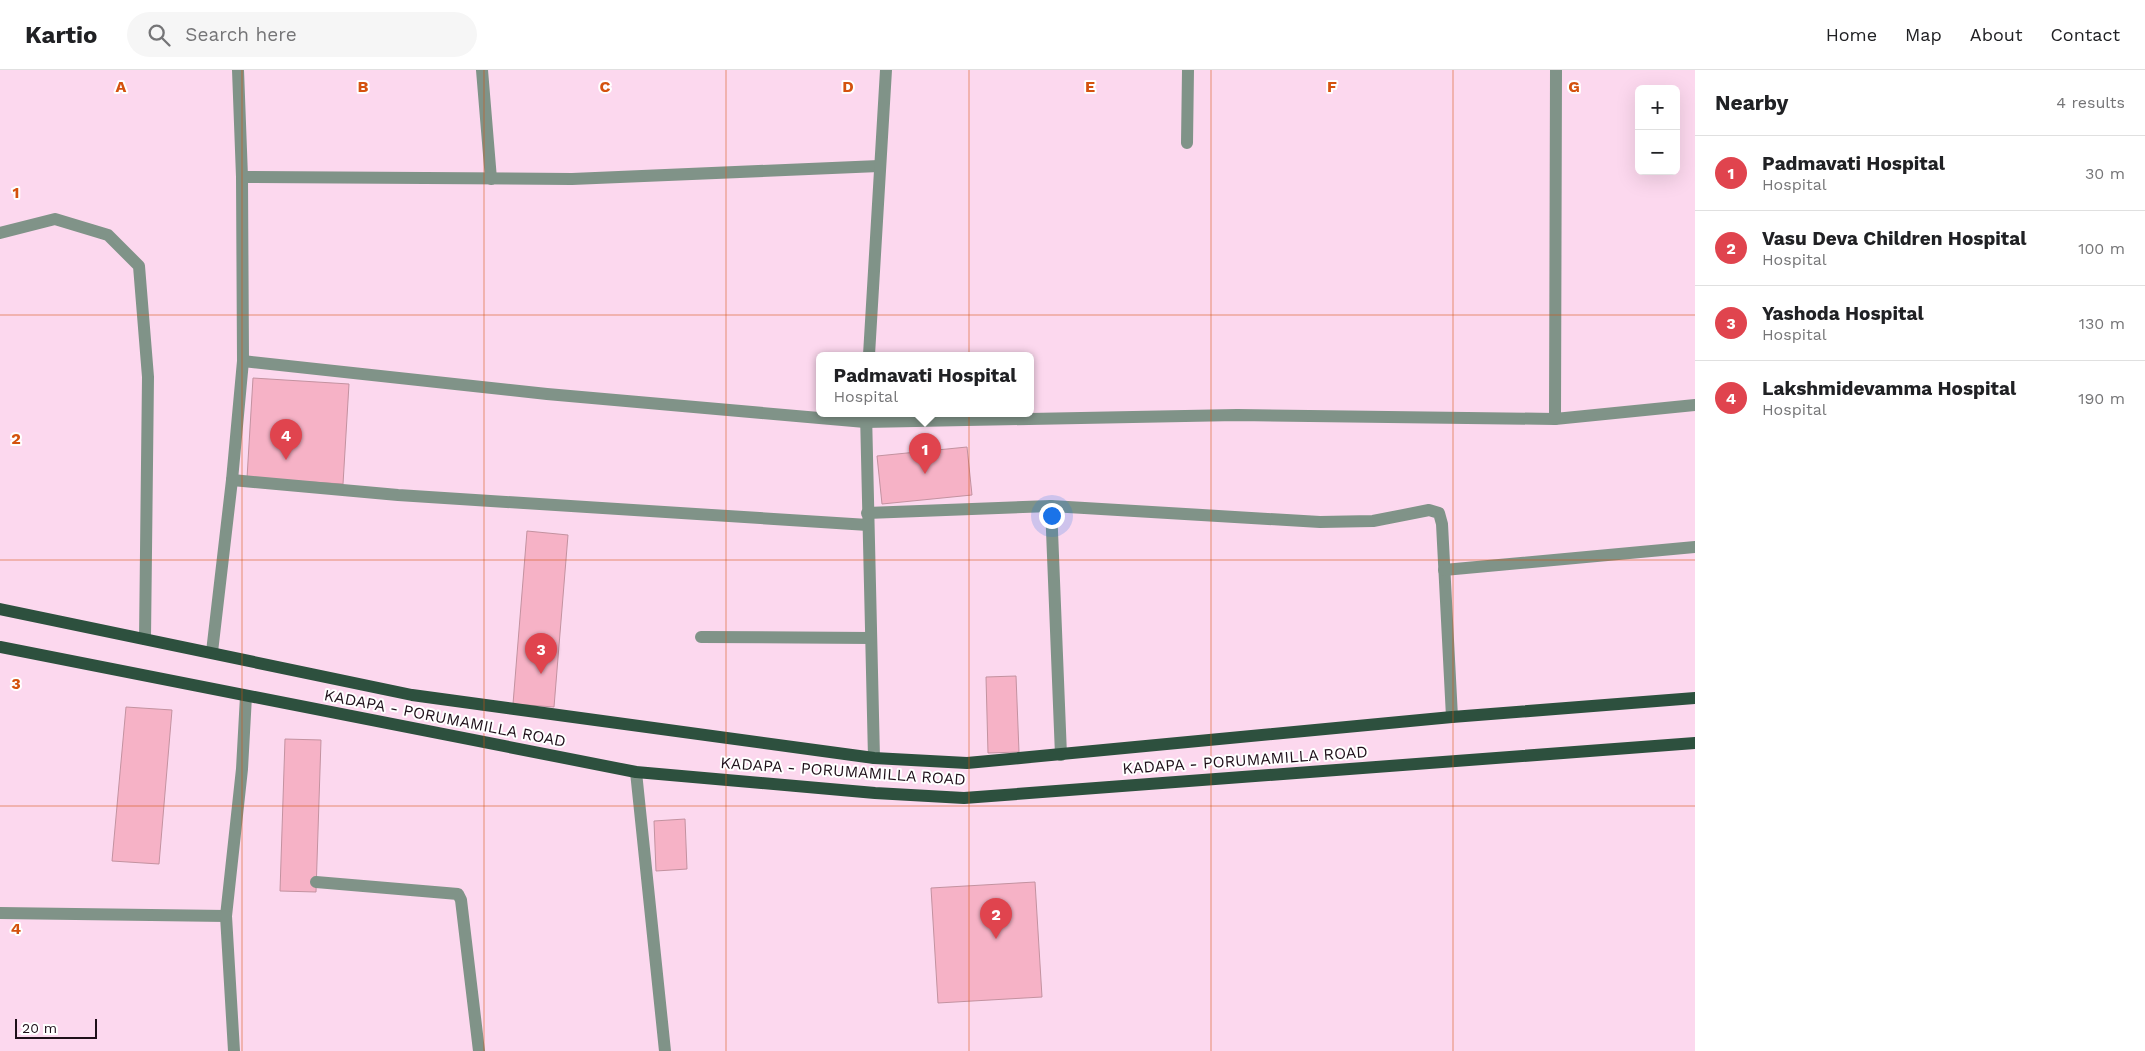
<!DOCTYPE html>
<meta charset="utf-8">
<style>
body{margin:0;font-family:"Work Sans",sans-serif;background:#f6f6f6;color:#202124}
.controls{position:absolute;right:15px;top:15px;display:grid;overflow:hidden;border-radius:8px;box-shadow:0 5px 20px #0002}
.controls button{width:45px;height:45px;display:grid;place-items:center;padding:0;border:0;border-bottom:1px solid #e0e0e0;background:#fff;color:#202124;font:25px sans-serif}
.scale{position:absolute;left:15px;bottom:12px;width:82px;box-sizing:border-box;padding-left:5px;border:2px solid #1e0f19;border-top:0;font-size:14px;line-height:18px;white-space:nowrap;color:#1e0f19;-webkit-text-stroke:4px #fff;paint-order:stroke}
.you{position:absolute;left:1051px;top:445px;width:18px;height:18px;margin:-12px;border:4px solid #fff;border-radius:50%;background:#1a73e8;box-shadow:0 0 0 8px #1a73e833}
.badge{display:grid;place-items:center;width:32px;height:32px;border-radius:50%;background:#0f766e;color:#fff;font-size:16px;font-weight:700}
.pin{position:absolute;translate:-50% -41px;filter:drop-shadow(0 1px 2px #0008)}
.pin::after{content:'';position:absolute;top:26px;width:18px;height:15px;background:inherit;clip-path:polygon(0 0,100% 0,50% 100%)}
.popup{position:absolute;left:816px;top:282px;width:218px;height:65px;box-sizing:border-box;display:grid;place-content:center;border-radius:8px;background:#fff;filter:drop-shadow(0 1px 4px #0005);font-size:16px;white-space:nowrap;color:#757577}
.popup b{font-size:19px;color:#202124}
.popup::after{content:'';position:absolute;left:50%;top:100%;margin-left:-10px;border:10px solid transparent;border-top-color:#fff}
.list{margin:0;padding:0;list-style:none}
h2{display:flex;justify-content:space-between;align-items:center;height:65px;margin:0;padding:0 20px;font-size:21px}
h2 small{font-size:16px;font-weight:400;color:#757577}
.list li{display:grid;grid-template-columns:32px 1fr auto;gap:15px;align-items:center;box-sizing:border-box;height:75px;padding:0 20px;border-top:1px solid #e0e0e0}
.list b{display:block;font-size:19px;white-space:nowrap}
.list p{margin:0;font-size:16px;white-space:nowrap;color:#757577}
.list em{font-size:16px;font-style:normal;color:#757577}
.icon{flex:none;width:28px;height:28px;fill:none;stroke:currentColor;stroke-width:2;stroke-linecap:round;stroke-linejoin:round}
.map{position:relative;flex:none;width:1695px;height:981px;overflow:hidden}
header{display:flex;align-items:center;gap:30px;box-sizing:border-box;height:70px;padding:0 25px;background:#fff;border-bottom:1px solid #e0e0e0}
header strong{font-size:24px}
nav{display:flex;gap:28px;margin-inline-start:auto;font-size:18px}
.search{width:350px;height:45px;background:#f6f6f6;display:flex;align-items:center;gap:12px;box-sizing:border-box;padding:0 18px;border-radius:28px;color:#757577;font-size:19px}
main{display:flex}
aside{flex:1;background:#fff}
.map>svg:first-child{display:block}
.building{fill:#f6b2c6;stroke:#c392a0}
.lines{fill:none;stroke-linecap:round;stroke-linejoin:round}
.minor{stroke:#809388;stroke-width:12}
.major{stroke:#2d503e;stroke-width:12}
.grid{fill:none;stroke:#d4520d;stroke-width:1;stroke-opacity:0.55}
.labels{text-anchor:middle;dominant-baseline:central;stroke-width:4;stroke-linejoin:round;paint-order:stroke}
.street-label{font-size:16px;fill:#1e0f19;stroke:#fff}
.grid-label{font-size:16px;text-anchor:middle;font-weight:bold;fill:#d4520d;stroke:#fff;stroke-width:4;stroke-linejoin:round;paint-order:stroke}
</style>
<header>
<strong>Kartio</strong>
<div class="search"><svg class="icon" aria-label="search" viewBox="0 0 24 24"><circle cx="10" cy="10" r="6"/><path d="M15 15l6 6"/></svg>Search here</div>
<nav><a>Home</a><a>Map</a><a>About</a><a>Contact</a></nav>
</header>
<main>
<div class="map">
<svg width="1695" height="981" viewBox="0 0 1695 981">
<rect width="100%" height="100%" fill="#fcd8ee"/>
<g class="building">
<polygon points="253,308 349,314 343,414 247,408"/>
<polygon points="967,377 972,425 882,434 877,386"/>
<polygon points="527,461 568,465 554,637 513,634"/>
<polygon points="1016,606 1019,682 988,683 986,607"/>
<polygon points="126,637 172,640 159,794 112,791"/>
<polygon points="285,669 321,670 316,822 280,821"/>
<polygon points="685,749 687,799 656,801 654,751"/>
<polygon points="1035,812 1042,927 938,933 931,818"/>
</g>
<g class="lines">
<g class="minor">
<polyline points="482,0 491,109"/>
<polyline points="1187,73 1188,0"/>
<polyline points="242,107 572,109 879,96"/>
<polyline points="0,163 55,149 108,165 139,196 148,307 145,569"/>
<polyline points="869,285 886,0"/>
<polyline points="243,291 547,324 865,352 1237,345 1555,349 1695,335"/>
<polyline points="866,343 874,688"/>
<polyline points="1555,349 1556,0"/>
<polyline points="232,410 398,425 868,455"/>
<polyline points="1051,436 1061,685"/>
<polyline points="867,443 1051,436 1320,452 1373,451 1429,440 1439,443 1442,454 1452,647"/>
<polyline points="1444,500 1695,477"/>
<polyline points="701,567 871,568"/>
<polyline points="212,582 232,410 243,291 242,107 238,0"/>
<polyline points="636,702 665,981"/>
<polyline points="316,812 458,824 461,830 479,981"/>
<polyline points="0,843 226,846 242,699 246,626"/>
<polyline points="226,846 234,981"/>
</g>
<g class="major">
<polyline points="0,539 412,625 874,688 967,693 1452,647 1695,628"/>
<polyline points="0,577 636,702 875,723 964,728 1695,673"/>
</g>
</g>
<path class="grid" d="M242,0V981M484,0V981M726,0V981M969,0V981M1211,0V981M1453,0V981M0,245H1695M0,490H1695M0,736H1695"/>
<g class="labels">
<g class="street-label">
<text transform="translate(445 648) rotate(11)">KADAPA - PORUMAMILLA ROAD</text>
<text transform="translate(1245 690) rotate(-4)">KADAPA - PORUMAMILLA ROAD</text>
<text transform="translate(843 701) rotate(4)">KADAPA - PORUMAMILLA ROAD</text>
</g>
</g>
<g class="grid-label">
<text x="121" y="22">A</text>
<text x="363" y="22">B</text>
<text x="605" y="22">C</text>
<text x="848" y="22">D</text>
<text x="1090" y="22">E</text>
<text x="1332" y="22">F</text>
<text x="1574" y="22">G</text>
<text x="16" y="128">1</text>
<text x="16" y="374">2</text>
<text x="16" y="619">3</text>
<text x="16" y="864">4</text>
</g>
</svg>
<div class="controls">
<button>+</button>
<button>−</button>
</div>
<div class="scale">20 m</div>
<div class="you"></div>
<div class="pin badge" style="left:925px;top:404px;background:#e0444e">1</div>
<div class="popup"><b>Padmavati Hospital</b>Hospital</div>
<div class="pin badge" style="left:996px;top:869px;background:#e0444e">2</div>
<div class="pin badge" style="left:541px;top:604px;background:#e0444e">3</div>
<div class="pin badge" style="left:286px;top:390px;background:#e0444e">4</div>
</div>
<aside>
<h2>Nearby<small>4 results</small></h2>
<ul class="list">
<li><span class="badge" style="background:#e0444e">1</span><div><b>Padmavati Hospital</b><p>Hospital</p></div><em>30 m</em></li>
<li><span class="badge" style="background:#e0444e">2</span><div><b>Vasu Deva Children Hospital</b><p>Hospital</p></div><em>100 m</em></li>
<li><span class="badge" style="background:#e0444e">3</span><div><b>Yashoda Hospital</b><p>Hospital</p></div><em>130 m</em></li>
<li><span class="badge" style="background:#e0444e">4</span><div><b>Lakshmidevamma Hospital</b><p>Hospital</p></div><em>190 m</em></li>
</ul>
</aside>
</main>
